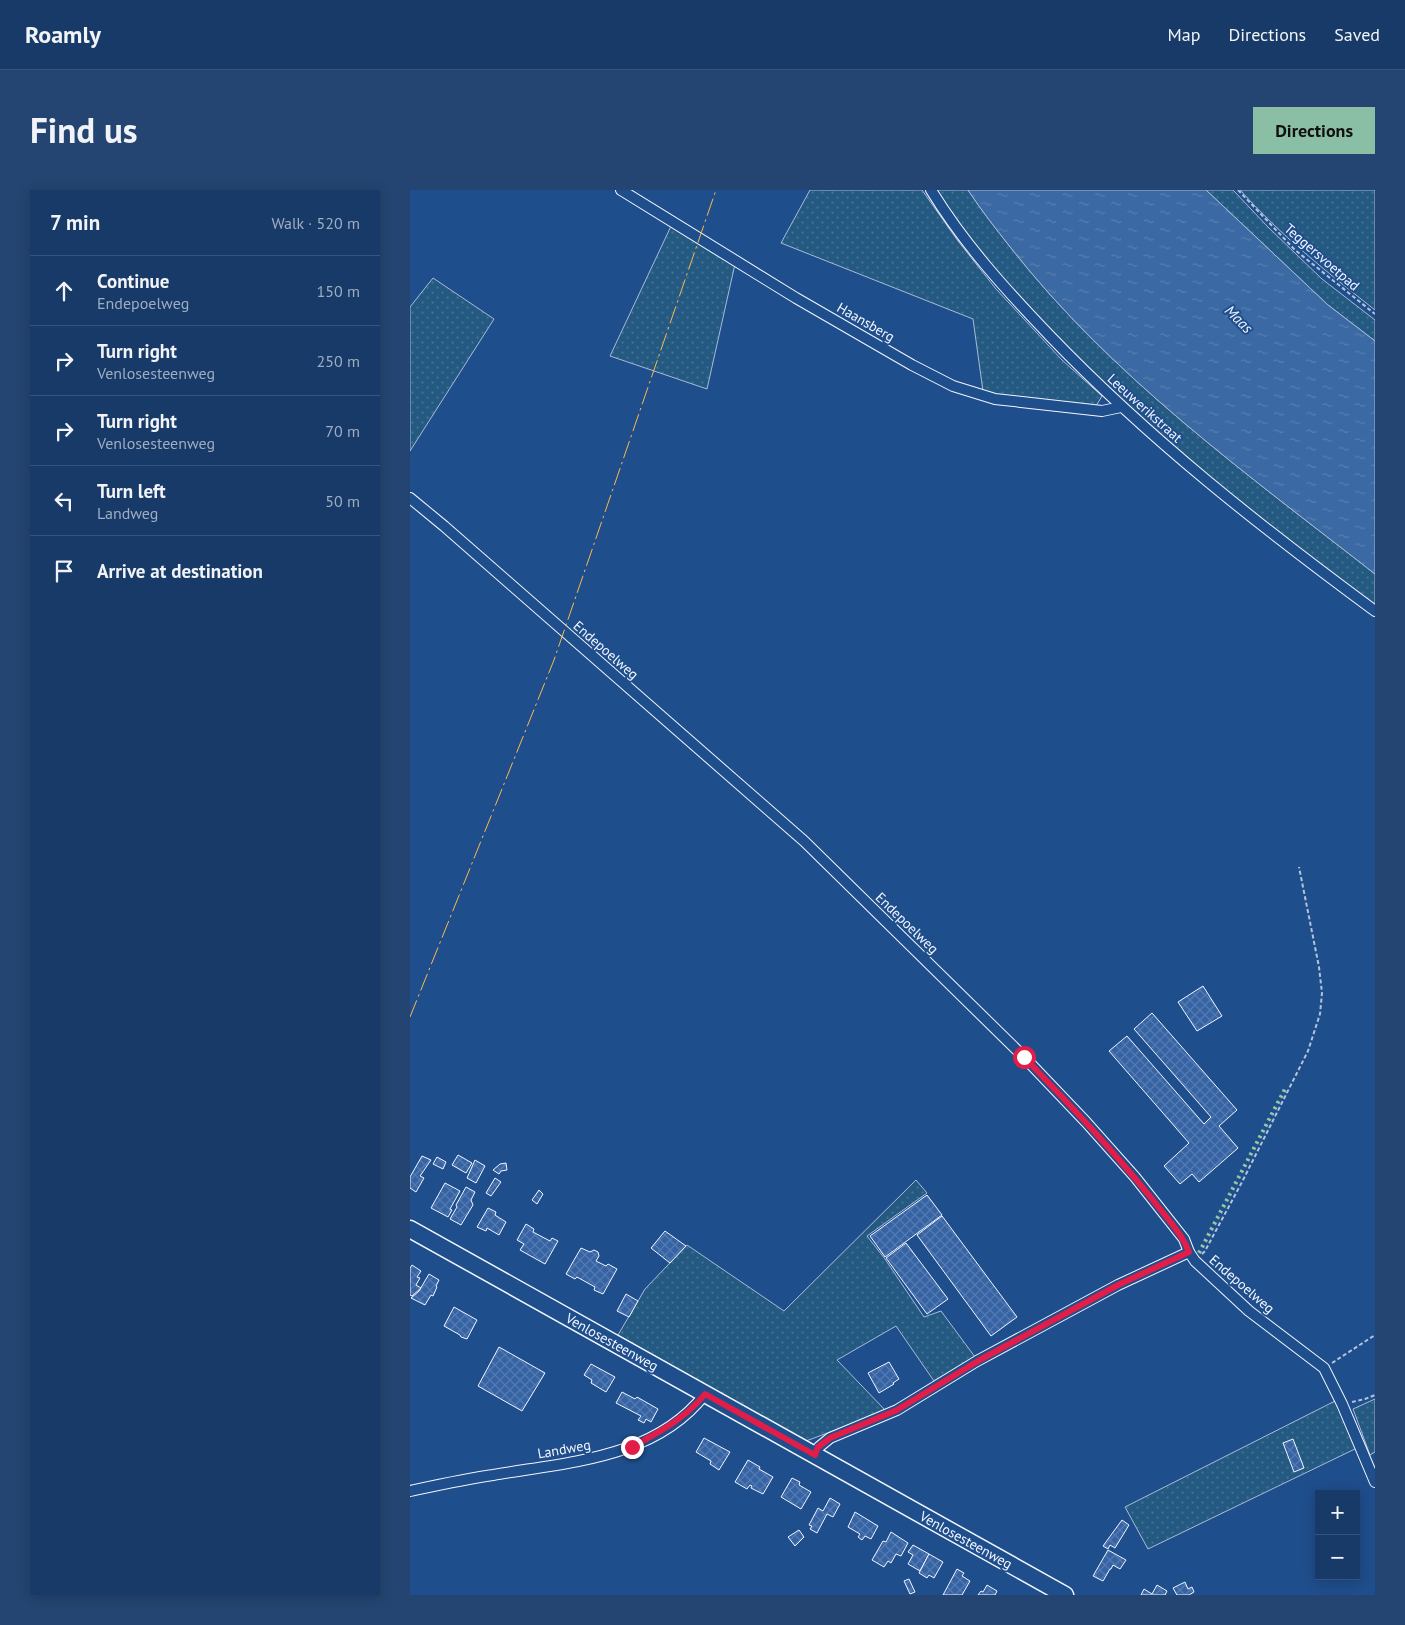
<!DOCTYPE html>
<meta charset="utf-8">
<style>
body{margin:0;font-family:"PT Sans",sans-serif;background:#244571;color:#f1f3f6}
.controls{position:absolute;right:15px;bottom:15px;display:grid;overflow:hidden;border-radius:0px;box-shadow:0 2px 12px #0003}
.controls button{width:45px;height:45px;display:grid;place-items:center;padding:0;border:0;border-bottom:1px solid #36547d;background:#173a69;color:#f1f3f6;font:25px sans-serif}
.stop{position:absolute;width:15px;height:15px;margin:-11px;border:4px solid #e11d48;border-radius:50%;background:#fff}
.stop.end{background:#e11d48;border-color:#fff;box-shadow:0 1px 5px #0008}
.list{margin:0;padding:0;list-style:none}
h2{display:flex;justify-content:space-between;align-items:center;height:65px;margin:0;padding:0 20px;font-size:21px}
h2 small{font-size:16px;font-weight:400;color:#9eadc0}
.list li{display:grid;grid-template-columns:32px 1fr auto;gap:15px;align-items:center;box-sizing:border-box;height:70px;padding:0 20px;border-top:1px solid #36547d}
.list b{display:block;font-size:19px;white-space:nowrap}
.list p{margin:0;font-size:16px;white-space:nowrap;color:#9eadc0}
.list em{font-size:16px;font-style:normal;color:#9eadc0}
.icon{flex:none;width:28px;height:28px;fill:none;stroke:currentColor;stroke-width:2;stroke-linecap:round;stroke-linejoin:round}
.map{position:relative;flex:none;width:965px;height:1405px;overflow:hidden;border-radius:0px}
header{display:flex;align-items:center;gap:30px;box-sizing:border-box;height:70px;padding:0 25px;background:#173a69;border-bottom:1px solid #36547d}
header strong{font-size:24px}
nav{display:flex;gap:28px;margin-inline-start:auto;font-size:18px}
.intro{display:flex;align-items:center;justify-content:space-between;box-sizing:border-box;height:120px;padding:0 30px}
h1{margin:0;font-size:35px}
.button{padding:12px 22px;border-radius:0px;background:#8abfa5;color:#111;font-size:18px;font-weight:700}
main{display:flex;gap:30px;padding:0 30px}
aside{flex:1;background:#173a69;border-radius:0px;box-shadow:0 2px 12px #0003}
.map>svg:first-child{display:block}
.grass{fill:url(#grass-dots);stroke:#a8bbd7}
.water{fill:url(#water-ripples);stroke:#a8bbd7}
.building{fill:url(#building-cross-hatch);stroke:#f2f6ff}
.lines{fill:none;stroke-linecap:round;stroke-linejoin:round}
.street-casing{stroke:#f2f6ff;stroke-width:12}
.primary-casing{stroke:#f2f6ff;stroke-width:19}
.path{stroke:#b3c4dc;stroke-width:2;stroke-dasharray:4 2.5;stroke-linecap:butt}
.street{stroke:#1f4e8c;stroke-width:10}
.primary{stroke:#1f4e8c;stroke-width:16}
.hedge{stroke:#97c8a6;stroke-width:4;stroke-dasharray:2.5 4;stroke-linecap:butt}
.power{stroke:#ffb74d;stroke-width:1;stroke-dasharray:18 4 2.5 4;stroke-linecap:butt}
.route{stroke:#e11d48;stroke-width:6}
.labels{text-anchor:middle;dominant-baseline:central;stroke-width:4;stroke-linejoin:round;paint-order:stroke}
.street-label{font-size:14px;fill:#f2f6ff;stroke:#1f4e8c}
.water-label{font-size:15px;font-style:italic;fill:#f2f6ff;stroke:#1f4e8c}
</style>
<header>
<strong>Roamly</strong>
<nav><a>Map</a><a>Directions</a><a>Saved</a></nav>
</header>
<div class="intro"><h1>Find us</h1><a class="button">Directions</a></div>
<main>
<aside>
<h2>7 min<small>Walk · 520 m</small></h2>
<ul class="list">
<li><svg class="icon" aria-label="ahead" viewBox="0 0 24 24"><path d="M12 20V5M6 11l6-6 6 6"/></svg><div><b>Continue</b><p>Endepoelweg</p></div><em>150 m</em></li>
<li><svg class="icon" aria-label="right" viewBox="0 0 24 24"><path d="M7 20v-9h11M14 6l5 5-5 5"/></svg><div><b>Turn right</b><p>Venlosesteenweg</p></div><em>250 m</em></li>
<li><svg class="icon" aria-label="right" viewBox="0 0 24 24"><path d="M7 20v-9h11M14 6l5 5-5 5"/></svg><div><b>Turn right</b><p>Venlosesteenweg</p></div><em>70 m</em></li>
<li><svg class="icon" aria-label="left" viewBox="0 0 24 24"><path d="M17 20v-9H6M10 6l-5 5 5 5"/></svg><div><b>Turn left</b><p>Landweg</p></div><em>50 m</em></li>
<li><svg class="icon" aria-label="arrive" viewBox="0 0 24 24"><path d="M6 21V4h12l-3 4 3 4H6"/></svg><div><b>Arrive at destination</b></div></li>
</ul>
</aside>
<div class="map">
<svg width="965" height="1405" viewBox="0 0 965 1405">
<defs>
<pattern id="grass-dots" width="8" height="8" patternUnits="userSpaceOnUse" patternTransform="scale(1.25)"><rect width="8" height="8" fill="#245a82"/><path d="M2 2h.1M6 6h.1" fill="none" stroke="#447295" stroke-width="1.8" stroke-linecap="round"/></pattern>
<pattern id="water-ripples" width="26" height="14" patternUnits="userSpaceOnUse" patternTransform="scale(1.25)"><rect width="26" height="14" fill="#3b69a3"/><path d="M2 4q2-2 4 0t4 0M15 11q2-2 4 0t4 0" fill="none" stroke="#587fb1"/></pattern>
<pattern id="building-cross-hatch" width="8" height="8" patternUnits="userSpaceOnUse" patternTransform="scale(1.25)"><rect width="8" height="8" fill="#3563a3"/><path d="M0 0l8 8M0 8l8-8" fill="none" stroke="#537ab1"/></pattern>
</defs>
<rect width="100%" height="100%" fill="#1f4e8c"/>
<g class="grass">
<polygon points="400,0 512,0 548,51 586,99 652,170 692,206 686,216 608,210 573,201 563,129 371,53"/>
<path d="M526,0H558C571,20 586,39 601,58C702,187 837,284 965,384V418L838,320L723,222L611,111L566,58Z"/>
<polygon points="796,0 823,0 858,37 912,89 965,130 965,151 918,115"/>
<path d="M830,0H965V120C918,83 870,45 830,0Z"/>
<polygon points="262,34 325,74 297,199 200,166"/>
<polygon points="23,88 84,129 0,261 0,117"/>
<polygon points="506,990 517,1003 457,1046 475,1069 514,1127 531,1121 565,1167 524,1191 486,1136 427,1170 476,1221 396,1251 208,1145 235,1099 277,1055 374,1121"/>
<polygon points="965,1209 965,1262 960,1265 943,1219"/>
<polygon points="927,1210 947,1258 738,1359 715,1317"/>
</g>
<path class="water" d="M558,0H796L918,115L965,151V384C837,284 702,187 601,58C586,39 571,20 558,0Z"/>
<g class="building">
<polygon points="793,796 812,826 787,841 768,812"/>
<polygon points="742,823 827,920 809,936 828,958 789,992 782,984 770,994 754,976 779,953 699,861 717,846 794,934 801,927 724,839"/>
<polygon points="48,965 62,973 56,983 42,975"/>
<polygon points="12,966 21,970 10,986 14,988 6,1002 0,998 0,987"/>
<polygon points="27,967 36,972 33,979 23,974"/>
<polygon points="65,970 75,976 66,993 57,988"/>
<polygon points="96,973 97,980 91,981 89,984 83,980 90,974"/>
<polygon points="85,988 91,992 81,1006 76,1003"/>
<polygon points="35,993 50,1001 40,1019 42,1020 38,1027 21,1018"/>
<polygon points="56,997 65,1002 61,1010 63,1015 51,1035 40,1029 47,1017 46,1015"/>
<polygon points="129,1000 133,1004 127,1014 122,1010"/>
<polygon points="517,1005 532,1025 475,1067 460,1046"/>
<polygon points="78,1018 86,1022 85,1025 96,1032 89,1045 77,1038 76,1041 67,1037"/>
<polygon points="532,1026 607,1127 581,1146 507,1045"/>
<polygon points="116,1034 124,1039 123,1042 140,1051 142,1048 148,1051 135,1074 110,1060 114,1054 107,1050"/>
<polygon points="255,1041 276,1056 260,1073 241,1058"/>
<polygon points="496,1053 538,1109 517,1124 476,1068"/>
<polygon points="171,1058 180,1062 184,1060 188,1062 189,1066 186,1071 196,1076 198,1074 207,1079 193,1104 184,1100 185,1097 167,1087 165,1089 156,1084"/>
<polygon points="2,1075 11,1081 7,1087 10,1088 6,1095 11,1098 2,1106 0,1105 0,1078"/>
<polygon points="19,1084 29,1090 26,1096 27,1097 23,1106 21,1105 15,1115 1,1108 9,1101"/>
<polygon points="216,1104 228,1111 219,1127 207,1121"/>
<polygon points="44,1117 67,1130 57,1149 51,1147 50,1145 34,1136"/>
<polygon points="89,1157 135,1183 112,1221 68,1196"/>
<polygon points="479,1172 489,1189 483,1193 484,1194 469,1203 458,1183"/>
<polygon points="181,1174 205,1187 196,1202 181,1193 182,1190 174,1185"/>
<polygon points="212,1202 225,1209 227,1207 248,1219 241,1232 236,1229 234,1233 228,1230 231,1226 206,1213"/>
<polygon points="294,1248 320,1262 309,1280 300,1274 301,1271 286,1262"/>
<polygon points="883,1249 894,1278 884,1282 873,1253"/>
<polygon points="338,1270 350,1277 349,1279 363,1287 353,1304 341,1298 342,1296 340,1295 337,1299 325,1292"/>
<polygon points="382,1288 390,1292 389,1295 401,1302 391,1319 371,1307"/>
<polygon points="420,1308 430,1314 423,1327 417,1324 407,1343 400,1339 402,1336 399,1335 408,1318 413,1321"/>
<polygon points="445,1322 468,1336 461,1349 455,1346 452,1350 448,1347 450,1344 438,1337"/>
<polygon points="712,1330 719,1335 705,1358 700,1355 698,1359 693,1356"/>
<polygon points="389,1340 394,1347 385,1356 378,1347"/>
<polygon points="481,1342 498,1353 491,1366 486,1364 481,1373 478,1371 474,1377 462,1370 473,1351 476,1352"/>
<polygon points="503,1355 519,1364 510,1381 498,1374 503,1365 498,1362"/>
<polygon points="698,1360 716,1370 710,1379 703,1375 701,1379 700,1379 693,1391 683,1386"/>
<polygon points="519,1364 533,1372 524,1388 519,1385 517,1388 509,1383"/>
<polygon points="547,1379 554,1383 552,1386 560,1391 552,1405 533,1405"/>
<polygon points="499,1389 505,1402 500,1404 494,1391"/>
<polygon points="775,1392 778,1399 782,1397 784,1402 779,1405 767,1405 763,1398"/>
<polygon points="577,1395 587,1401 585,1405 568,1405 571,1401 573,1402"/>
<polygon points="747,1395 757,1401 755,1405 731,1405 734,1399 742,1404"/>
</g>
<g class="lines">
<defs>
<g id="street">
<polyline points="211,0 386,108 502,175 543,196 585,209 692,221 711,217"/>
<path d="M521,0C554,54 596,100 640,146C739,249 851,337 965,421"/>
<polyline points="0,308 34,336 394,651 614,867 676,932 725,987 774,1049 779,1062 785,1071 839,1121 914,1178 932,1214 965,1292"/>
<polyline points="405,1265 409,1257 420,1248 487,1220 567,1171 708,1095 779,1062"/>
<path d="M0,1301C28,1295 55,1289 83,1285C157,1272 245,1269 295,1204"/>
</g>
<polyline id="primary" points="0,1039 655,1405"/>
</defs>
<use href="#street" class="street-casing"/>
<use href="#primary" class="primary-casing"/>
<g class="path">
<polyline points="828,0 885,60 965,124"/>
<polyline points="792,1064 795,1061 832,992 898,861 910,824 912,803 909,777 889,677"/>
<polyline points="922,1173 965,1145"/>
<polyline points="942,1212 955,1209 965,1205"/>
</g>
<use href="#street" class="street"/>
<use href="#primary" class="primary"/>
<polyline class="hedge" points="789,1063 875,899"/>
<polyline class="power" points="0,827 144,470 306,0"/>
</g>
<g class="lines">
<path class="route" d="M222,1257C249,1242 276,1228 295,1204L405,1265L408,1257L420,1248L487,1220L568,1171L708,1095L779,1062C771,1042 755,1026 742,1009C702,959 658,913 614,867"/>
</g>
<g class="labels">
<g class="street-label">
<text transform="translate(912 67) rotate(41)">Teggersvoetpad</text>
<text transform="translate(456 132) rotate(30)">Haansberg</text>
<text transform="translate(735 218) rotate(42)">Leeuwerikstraat</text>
<text transform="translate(196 460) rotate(41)">Endepoelweg</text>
<text transform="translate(497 733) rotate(44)">Endepoelweg</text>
<text transform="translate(832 1094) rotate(41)">Endepoelweg</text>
<text transform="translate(202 1152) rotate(29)">Venlosesteenweg</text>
<text transform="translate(154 1259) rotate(-10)">Landweg</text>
<text transform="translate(556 1350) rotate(29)">Venlosesteenweg</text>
</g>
<g class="water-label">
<text transform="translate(829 129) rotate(45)">Maas</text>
</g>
</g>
</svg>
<div class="controls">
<button>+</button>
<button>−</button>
</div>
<div class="stop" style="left:614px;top:867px"></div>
<div class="stop end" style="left:222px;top:1257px"></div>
</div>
</main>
